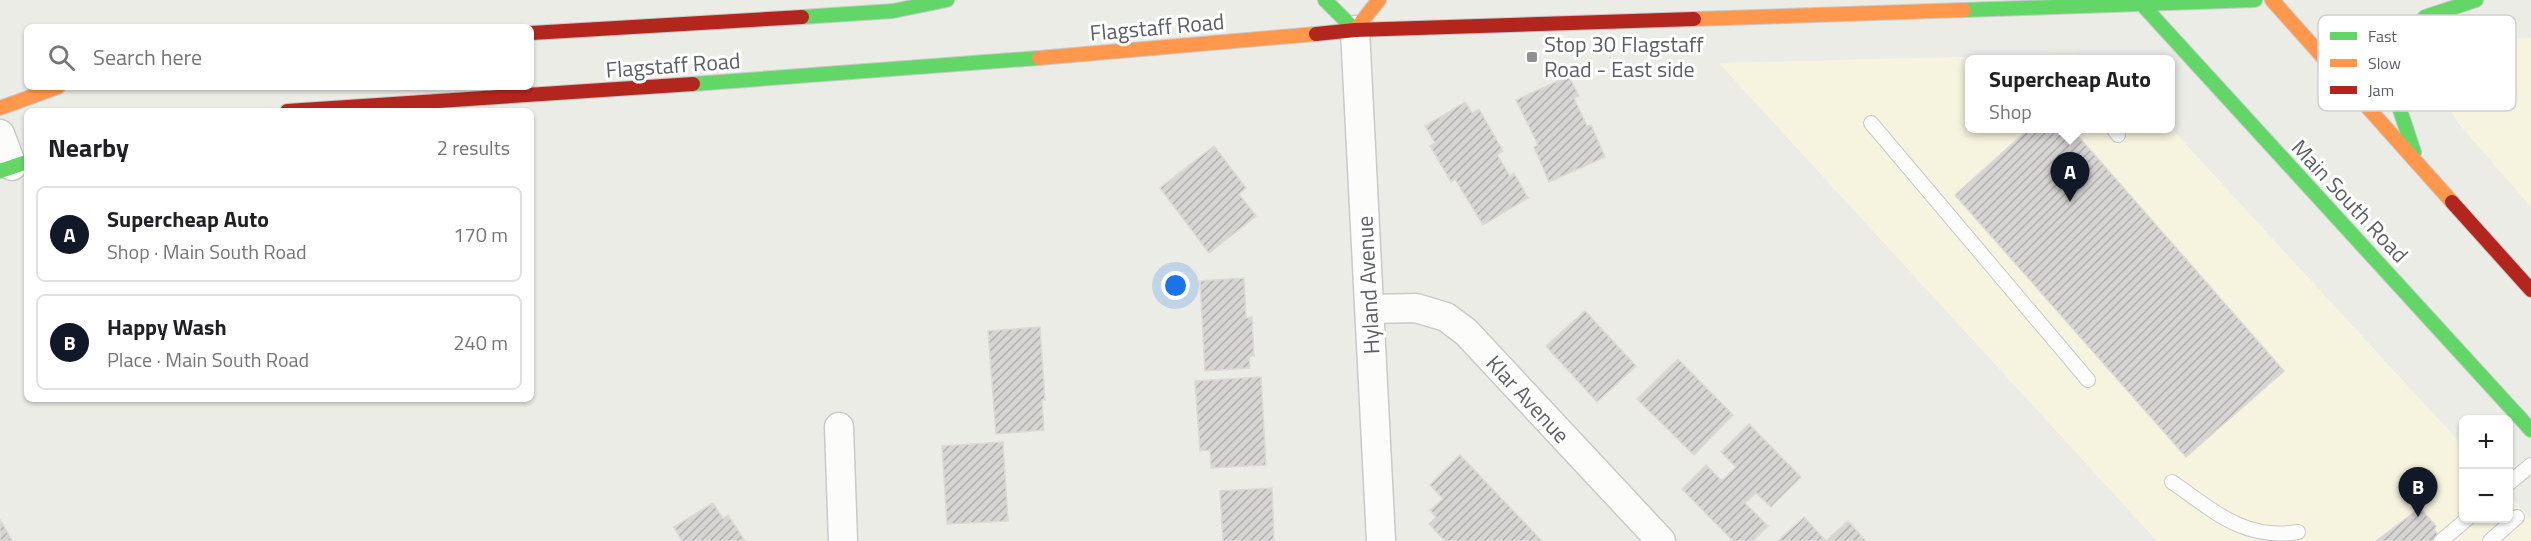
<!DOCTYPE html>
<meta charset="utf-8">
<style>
body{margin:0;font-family:"Titillium Web",sans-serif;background:#f2f2f2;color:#202124}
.controls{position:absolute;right:18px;bottom:18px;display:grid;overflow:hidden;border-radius:9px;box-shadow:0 2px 4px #0004}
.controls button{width:54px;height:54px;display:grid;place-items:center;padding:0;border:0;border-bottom:2px solid #e0e0e0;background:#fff;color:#202124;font:30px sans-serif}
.you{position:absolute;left:1176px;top:286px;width:21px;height:21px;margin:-15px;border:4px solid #fff;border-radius:50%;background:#1a73e8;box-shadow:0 0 0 9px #1a73e833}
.badge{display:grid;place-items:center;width:39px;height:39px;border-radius:50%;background:#111827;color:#fff;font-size:20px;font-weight:700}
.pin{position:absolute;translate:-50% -50px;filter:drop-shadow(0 2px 3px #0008)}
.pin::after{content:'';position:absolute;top:32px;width:21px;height:18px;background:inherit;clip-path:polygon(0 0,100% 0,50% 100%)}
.popup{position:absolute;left:1965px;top:55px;width:210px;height:78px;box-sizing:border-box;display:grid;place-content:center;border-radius:9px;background:#fff;filter:drop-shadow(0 2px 4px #0005);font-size:20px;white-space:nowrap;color:#757577}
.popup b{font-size:22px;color:#202124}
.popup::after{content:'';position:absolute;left:50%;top:100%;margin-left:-12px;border:12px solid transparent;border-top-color:#fff}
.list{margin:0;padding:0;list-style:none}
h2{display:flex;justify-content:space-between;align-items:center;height:78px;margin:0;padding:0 24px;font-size:26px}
h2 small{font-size:20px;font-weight:400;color:#757577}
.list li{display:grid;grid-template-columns:39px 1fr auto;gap:18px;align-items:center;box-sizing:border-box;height:96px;margin:0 12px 12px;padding:0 12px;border:2px solid #e0e0e0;border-radius:9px}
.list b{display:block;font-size:22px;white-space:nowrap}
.list p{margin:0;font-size:20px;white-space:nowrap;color:#757577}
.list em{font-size:20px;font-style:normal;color:#757577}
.icon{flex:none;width:33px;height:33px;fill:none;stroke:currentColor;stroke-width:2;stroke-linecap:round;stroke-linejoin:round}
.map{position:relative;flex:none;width:2531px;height:541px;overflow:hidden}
.search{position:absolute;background:#fff;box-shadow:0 2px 4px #0004;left:24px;top:24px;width:510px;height:66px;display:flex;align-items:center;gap:15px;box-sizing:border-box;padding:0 21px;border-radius:9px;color:#757577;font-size:22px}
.panel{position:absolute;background:#fff;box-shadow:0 2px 4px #0004;left:24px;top:108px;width:510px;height:294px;border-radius:9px}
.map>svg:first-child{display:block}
.commercial{fill:#f6f3df}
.building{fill:url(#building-hatch);stroke:#dcdad6;stroke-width:1.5}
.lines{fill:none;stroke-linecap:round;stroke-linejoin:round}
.lane-casing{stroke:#c9c9c9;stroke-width:16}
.street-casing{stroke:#c9c9c9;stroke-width:31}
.fast-casing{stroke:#c9caca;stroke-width:16}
.slow-casing{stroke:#c9caca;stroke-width:16}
.jam-casing{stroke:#c9caca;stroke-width:16}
.lane{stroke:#fcfcfb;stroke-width:14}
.street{stroke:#fcfcfb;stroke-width:28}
.fast{stroke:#63d668;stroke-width:14}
.slow{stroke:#ff974d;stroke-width:14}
.jam{stroke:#b3261e;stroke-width:14}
.poi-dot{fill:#8e9092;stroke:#fff;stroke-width:2}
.labels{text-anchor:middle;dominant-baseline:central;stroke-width:6;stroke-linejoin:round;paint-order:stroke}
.street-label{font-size:22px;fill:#5c5f65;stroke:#fff}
.poi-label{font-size:22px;fill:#5c5f65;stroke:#fff;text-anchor:start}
.key{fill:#fff;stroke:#cecfd1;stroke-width:1.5}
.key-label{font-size:16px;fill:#5c5f65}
</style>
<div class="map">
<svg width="2531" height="541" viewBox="0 0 2531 541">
<defs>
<pattern id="building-hatch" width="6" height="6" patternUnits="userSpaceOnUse" patternTransform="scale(1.5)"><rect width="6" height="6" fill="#d6d5d2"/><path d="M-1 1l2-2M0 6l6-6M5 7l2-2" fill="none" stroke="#b1b0ae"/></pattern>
</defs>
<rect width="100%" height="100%" fill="#ecece7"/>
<g class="commercial">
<polygon points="2531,38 2531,207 2458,123 2445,101 2445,74 2457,52 2479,41"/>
<polygon points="2076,54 2090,59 1970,59 1970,128 2171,128 2463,446 2464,518 2508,518 2509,495 2531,519 2531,541 2157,541 1719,63"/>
</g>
<g class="building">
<polygon points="1569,76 1579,96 1574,98 1587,126 1591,125 1605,157 1549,182 1534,147 1538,145 1516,100"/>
<polygon points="1465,102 1472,113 1479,109 1503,151 1497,155 1510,176 1514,173 1528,198 1483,225 1455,179 1451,182 1430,146 1435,143 1425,126"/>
<polygon points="2030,128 2071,128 2284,371 2186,457 1955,195"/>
<polygon points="1214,146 1246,188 1239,194 1256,216 1209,253 1160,188"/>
<polygon points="1244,278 1246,318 1252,317 1254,356 1249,356 1250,368 1205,371 1200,281"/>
<polygon points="1585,311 1636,366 1597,402 1546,346"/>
<polygon points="1040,327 1045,400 1042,400 1044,430 996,434 988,331"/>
<polygon points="1678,359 1733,415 1694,455 1637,399"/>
<polygon points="1261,377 1266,465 1211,468 1210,450 1200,451 1195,381"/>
<polygon points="1749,424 1801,477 1771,507 1756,493 1745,503 1768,526 1753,541 1733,541 1682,489 1706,465 1722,481 1736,467 1721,452"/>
<polygon points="1003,442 1008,521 947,524 942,446"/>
<polygon points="1460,455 1542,541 1445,541 1429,524 1436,517 1430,510 1443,499 1430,485"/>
<polygon points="1272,488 1274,541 1223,541 1220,491"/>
<polygon points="713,503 723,519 728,515 745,541 682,541 674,527"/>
<polygon points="2420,508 2436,526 2434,530 2444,541 2376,541"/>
<polygon points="1804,517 1826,541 1778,541"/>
<polygon points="0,520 7,531 12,541 0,541"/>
<polygon points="1848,521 1866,541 1826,541"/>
</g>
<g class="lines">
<defs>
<g id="lane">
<polyline points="1871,123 2088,380"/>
<polyline points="2113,128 2118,135"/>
<path d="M2172,482C2213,510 2244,541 2298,532"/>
<polyline points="2508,484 2531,465"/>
<polyline points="2441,541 2468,518"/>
<polyline points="2490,541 2517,517"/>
</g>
<g id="street">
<polyline points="1355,30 1381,541"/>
<polyline points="0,134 12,166"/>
<polyline points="1370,309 1416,308 1446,317 1466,332 1661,541"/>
<polyline points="839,427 843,541"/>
</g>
<g id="fast">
<polyline points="1325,0 1355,30"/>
<polyline points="2138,0 2531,430"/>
<polyline points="2141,4 2255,0"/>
<polyline points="1964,10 2141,4"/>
<polyline points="802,17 893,11 947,0"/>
<polyline points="693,84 1039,58"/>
<polyline points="2414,152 2393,89 2399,47 2425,17 2476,0"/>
<polyline points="0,171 27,162"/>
</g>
<g id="slow">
<polyline points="2272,0 2452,202"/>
<polyline points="1694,19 1964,10"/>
<polyline points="1355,30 1379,0"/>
<polyline points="1039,58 1316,34"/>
<polyline points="0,108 58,87"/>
</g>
<g id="jam">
<polyline points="531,33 802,17"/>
<polyline points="1316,34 1355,30 1694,19"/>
<polyline points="287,111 693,84"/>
<polyline points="2452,202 2531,290"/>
</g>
</defs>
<use href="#lane" class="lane-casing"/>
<use href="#street" class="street-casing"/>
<use href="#fast" class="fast-casing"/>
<use href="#slow" class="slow-casing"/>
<use href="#jam" class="jam-casing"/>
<use href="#lane" class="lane"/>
<use href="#street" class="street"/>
<use href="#fast" class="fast"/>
<use href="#slow" class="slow"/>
<use href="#jam" class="jam"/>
</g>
<rect class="poi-dot" x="1526" y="51" width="12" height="12" rx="3"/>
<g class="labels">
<g class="street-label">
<text transform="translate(1157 27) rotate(-5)">Flagstaff Road</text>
<text transform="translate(673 65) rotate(-4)">Flagstaff Road</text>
<text transform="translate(2350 201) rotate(47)">Main South Road</text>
<text transform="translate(1368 285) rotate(-93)">Hyland Avenue</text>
<text transform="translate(1528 399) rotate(47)">Klar Avenue</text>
</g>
<g class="poi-label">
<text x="1544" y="44">Stop 30 Flagstaff<tspan x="1544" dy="25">Road - East side</tspan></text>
</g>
</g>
<rect x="2318" y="15" width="198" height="96" rx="9" class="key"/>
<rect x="2330" y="32" width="27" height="8" fill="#63d668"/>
<rect x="2330" y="59" width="27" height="8" fill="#ff974d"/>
<rect x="2330" y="86" width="27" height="8" fill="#b3261e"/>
<g class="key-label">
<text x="2368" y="42">Fast</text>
<text x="2368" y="69">Slow</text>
<text x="2368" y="96">Jam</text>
</g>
</svg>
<div class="controls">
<button>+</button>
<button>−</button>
</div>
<div class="you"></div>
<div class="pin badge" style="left:2070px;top:202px">A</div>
<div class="popup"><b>Supercheap Auto</b>Shop</div>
<div class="pin badge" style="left:2418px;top:517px">B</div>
<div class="search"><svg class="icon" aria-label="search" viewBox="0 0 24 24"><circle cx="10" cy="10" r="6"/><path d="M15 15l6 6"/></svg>Search here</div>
<section class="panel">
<h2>Nearby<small>2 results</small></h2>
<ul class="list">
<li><span class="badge">A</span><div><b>Supercheap Auto</b><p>Shop · Main South Road</p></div><em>170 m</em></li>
<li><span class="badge">B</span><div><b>Happy Wash</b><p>Place · Main South Road</p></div><em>240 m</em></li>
</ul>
</section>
</div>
